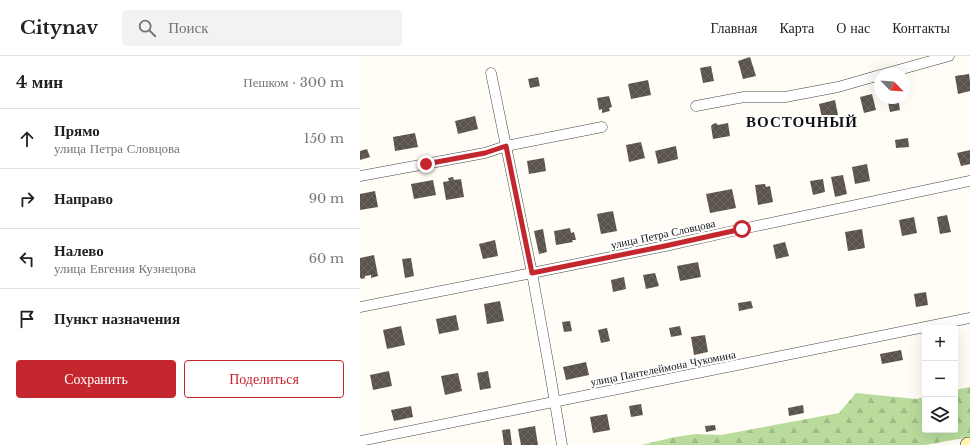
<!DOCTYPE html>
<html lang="ru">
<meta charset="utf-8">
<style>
body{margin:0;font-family:"Libre Baskerville",serif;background:#f2f2f2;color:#222}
.controls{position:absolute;right:12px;bottom:12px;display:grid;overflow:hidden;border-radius:4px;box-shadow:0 4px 16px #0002}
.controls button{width:36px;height:36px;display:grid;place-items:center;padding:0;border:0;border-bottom:1px solid #e0e0e0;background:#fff;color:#222;font:20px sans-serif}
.compass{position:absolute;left:514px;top:12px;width:36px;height:36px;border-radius:50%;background:#fff;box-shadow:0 4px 16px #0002;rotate:115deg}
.stop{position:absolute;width:12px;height:12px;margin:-9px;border:3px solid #c4262e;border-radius:50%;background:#fff}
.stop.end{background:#c4262e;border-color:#fff;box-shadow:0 1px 4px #0008}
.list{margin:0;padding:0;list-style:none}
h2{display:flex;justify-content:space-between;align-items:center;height:52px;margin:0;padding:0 16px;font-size:17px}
h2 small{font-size:13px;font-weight:400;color:#767676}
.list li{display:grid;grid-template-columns:26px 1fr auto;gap:12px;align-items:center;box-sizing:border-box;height:60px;padding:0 16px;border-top:1px solid #e0e0e0}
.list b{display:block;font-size:15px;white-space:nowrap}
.list p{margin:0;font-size:13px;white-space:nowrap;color:#767676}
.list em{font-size:13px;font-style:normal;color:#767676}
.actions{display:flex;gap:8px;padding:12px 16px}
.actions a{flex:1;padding:9px 0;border:1px solid #c4262e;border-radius:4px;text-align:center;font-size:14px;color:#c4262e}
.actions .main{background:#c4262e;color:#fff}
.icon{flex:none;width:22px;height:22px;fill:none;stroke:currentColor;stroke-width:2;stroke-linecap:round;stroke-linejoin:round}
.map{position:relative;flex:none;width:610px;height:389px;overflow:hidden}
header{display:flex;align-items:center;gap:24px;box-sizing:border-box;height:56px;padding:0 20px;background:#fff;border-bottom:1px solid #e0e0e0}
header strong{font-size:19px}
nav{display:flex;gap:22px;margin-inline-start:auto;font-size:14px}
.search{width:280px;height:36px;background:#f2f2f2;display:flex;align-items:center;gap:10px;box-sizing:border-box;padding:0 14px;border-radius:4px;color:#767676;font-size:15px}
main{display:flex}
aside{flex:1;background:#fff}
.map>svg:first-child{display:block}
.forest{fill:url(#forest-firs)}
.building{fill:url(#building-cross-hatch)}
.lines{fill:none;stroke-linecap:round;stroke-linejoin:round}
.street-casing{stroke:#444;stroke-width:11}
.secondary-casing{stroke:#333;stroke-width:16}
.street{stroke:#fff;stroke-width:10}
.secondary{stroke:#fff6b0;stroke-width:15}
.route{stroke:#c4262e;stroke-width:5}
.labels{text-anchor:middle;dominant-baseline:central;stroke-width:4;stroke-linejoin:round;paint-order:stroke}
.street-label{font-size:11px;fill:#111;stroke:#fff}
.district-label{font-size:15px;font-weight:bold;letter-spacing:1px;fill:#111;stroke:#fff}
</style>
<header>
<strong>Citynav</strong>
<div class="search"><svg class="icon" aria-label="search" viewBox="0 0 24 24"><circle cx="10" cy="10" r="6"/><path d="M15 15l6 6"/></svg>Поиск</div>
<nav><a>Главная</a><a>Карта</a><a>О нас</a><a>Контакты</a></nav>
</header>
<main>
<aside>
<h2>4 мин<small>Пешком · 300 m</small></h2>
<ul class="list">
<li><svg class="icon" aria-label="ahead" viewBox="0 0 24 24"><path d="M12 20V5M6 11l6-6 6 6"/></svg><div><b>Прямо</b><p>улица Петра Словцова</p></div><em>150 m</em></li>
<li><svg class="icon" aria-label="right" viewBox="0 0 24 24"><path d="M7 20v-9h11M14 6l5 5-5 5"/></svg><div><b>Направо</b></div><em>90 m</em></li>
<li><svg class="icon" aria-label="left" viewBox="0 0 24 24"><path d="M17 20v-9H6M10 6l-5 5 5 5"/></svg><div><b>Налево</b><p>улица Евгения Кузнецова</p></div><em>60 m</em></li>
<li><svg class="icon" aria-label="arrive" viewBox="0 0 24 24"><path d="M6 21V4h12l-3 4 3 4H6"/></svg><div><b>Пункт назначения</b></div></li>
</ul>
<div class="actions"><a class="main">Сохранить</a><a>Поделиться</a></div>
</aside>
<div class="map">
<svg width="610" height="389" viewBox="0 0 610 389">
<defs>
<pattern id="forest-firs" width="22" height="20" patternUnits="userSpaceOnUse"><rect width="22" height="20" fill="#b9dc9c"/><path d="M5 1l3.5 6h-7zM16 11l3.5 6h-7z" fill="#9ebc85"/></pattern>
<pattern id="building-cross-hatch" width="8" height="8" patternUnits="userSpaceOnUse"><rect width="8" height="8" fill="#5a524d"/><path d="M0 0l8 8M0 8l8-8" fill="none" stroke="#6d6662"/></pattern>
</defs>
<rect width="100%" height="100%" fill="#fffdf5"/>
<polygon class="forest" points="610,331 610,381 565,389 281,389 315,381 336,378 361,379 479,357 496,337 556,343 565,341 565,374 595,374 595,334"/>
<g class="building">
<polygon points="390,1 396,20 383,23 378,5"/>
<polygon points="351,10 354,25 343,27 340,12"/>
<polygon points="609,18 610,25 610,35 598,38 595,20"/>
<polygon points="178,21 180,30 170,32 168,23"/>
<polygon points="288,24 291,39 271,43 268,28"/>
<polygon points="512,38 516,54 504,57 500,41"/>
<polygon points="249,40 252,51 249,52 250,55 242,57 242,53 239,54 237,42"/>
<polygon points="527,42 538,42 540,54 530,56"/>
<polygon points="475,44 478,59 462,62 459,48"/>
<polygon points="115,60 118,73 98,78 95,65"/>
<polygon points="356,67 358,69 368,67 370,80 353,83 351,70 353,68"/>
<polygon points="55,77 58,91 35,95 33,81"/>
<polygon points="548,82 549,91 536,92 535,84"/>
<polygon points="281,86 285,102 269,106 266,89"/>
<polygon points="316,90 318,103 298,108 295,95"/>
<polygon points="7,93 10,101 0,104 0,95"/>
<polygon points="610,94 610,108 601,110 597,97"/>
<polygon points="184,102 186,115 169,118 167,105"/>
<polygon points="507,108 510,125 495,128 492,111"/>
<polygon points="483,119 487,138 475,141 471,121"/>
<polygon points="93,121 94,124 101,123 104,141 86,144 83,126 89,125 88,122"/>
<polygon points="463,123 465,136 453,139 450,125"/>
<polygon points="73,124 76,139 54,143 51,128"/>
<polygon points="405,128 406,131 410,130 413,146 398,149 395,129"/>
<polygon points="372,133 376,152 350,157 346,138"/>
<polygon points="15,135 18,151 0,154 0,138"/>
<polygon points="253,155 257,175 241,178 237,158"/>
<polygon points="587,159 591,176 580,178 577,161"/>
<polygon points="554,161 557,177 542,180 539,164"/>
<polygon points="210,172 211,177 214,176 216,184 212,184 213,186 196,189 194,175"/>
<polygon points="183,173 187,196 179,198 174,175"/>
<polygon points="502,173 505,192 488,195 485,176"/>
<polygon points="135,184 138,200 123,203 119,188"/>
<polygon points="425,186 429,200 416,203 413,189"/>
<polygon points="14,199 18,220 11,222 11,219 5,220 5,222 1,223 0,221 0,202"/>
<polygon points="51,202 54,220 45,222 42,203"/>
<polygon points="338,206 341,221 320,225 317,210"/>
<polygon points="295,217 299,230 286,233 283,219"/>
<polygon points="264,221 266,233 253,236 251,224"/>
<polygon points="566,236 568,249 556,251 554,238"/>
<polygon points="140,245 144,265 127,268 124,248"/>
<polygon points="391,245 393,252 379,255 378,247"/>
<polygon points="96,259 99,274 79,278 76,263"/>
<polygon points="210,265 212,275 204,276 202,266"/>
<polygon points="41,270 45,289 27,293 23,274"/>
<polygon points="320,270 322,279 311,281 309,272"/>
<polygon points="247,272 250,285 241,287 238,274"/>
<polygon points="345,279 348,296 334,299 331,281"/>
<polygon points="541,294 543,304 522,308 520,298"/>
<polygon points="226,306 229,319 206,324 203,311"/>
<polygon points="29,315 32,330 13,334 10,319"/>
<polygon points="128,315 131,332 120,334 117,317"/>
<polygon points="98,317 102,335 85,339 81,320"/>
<polygon points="281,348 283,359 271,361 269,350"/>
<polygon points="443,349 444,357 429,360 428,352"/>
<polygon points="51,350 53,361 34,365 31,354"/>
<polygon points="247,358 250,374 233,377 230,361"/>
<polygon points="355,369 356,374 346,376 345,370"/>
<polygon points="175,370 178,389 161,389 158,373"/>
<polygon points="150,373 152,389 144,389 142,374"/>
</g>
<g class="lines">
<defs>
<g id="street">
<polyline points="131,17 172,217 190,317 202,389"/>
<polyline points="524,18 589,0"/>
<polyline points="336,50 384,41 425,41 478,31 520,19"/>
<polyline points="0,120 125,97 146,90 242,71"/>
<polyline points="0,251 172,217 305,190 382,173 610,125"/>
<polyline points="0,385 610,262"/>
</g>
<polyline id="secondary" points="608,389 610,389"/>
</defs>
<use href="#street" class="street-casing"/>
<use href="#secondary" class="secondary-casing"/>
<use href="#street" class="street"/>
<use href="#secondary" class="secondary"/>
</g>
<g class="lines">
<polyline class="route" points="66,108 125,97 146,90 172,217 305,190 382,173"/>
</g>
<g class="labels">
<g class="street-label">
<text transform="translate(303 178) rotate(-12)">улица Петра Словцова</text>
<text transform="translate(303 312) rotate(-11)">улица Пантелеймона Чукомина</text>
</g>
<g class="district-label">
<text x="442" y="65">ВОСТОЧНЫЙ</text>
</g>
</g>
</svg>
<div class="controls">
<button>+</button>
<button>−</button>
<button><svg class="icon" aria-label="layers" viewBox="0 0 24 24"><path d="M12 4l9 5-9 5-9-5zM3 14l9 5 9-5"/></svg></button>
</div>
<svg class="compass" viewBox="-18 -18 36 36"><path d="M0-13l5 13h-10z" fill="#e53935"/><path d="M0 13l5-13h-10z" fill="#767676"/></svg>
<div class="stop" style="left:382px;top:173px"></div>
<div class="stop end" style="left:66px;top:108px"></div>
</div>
</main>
